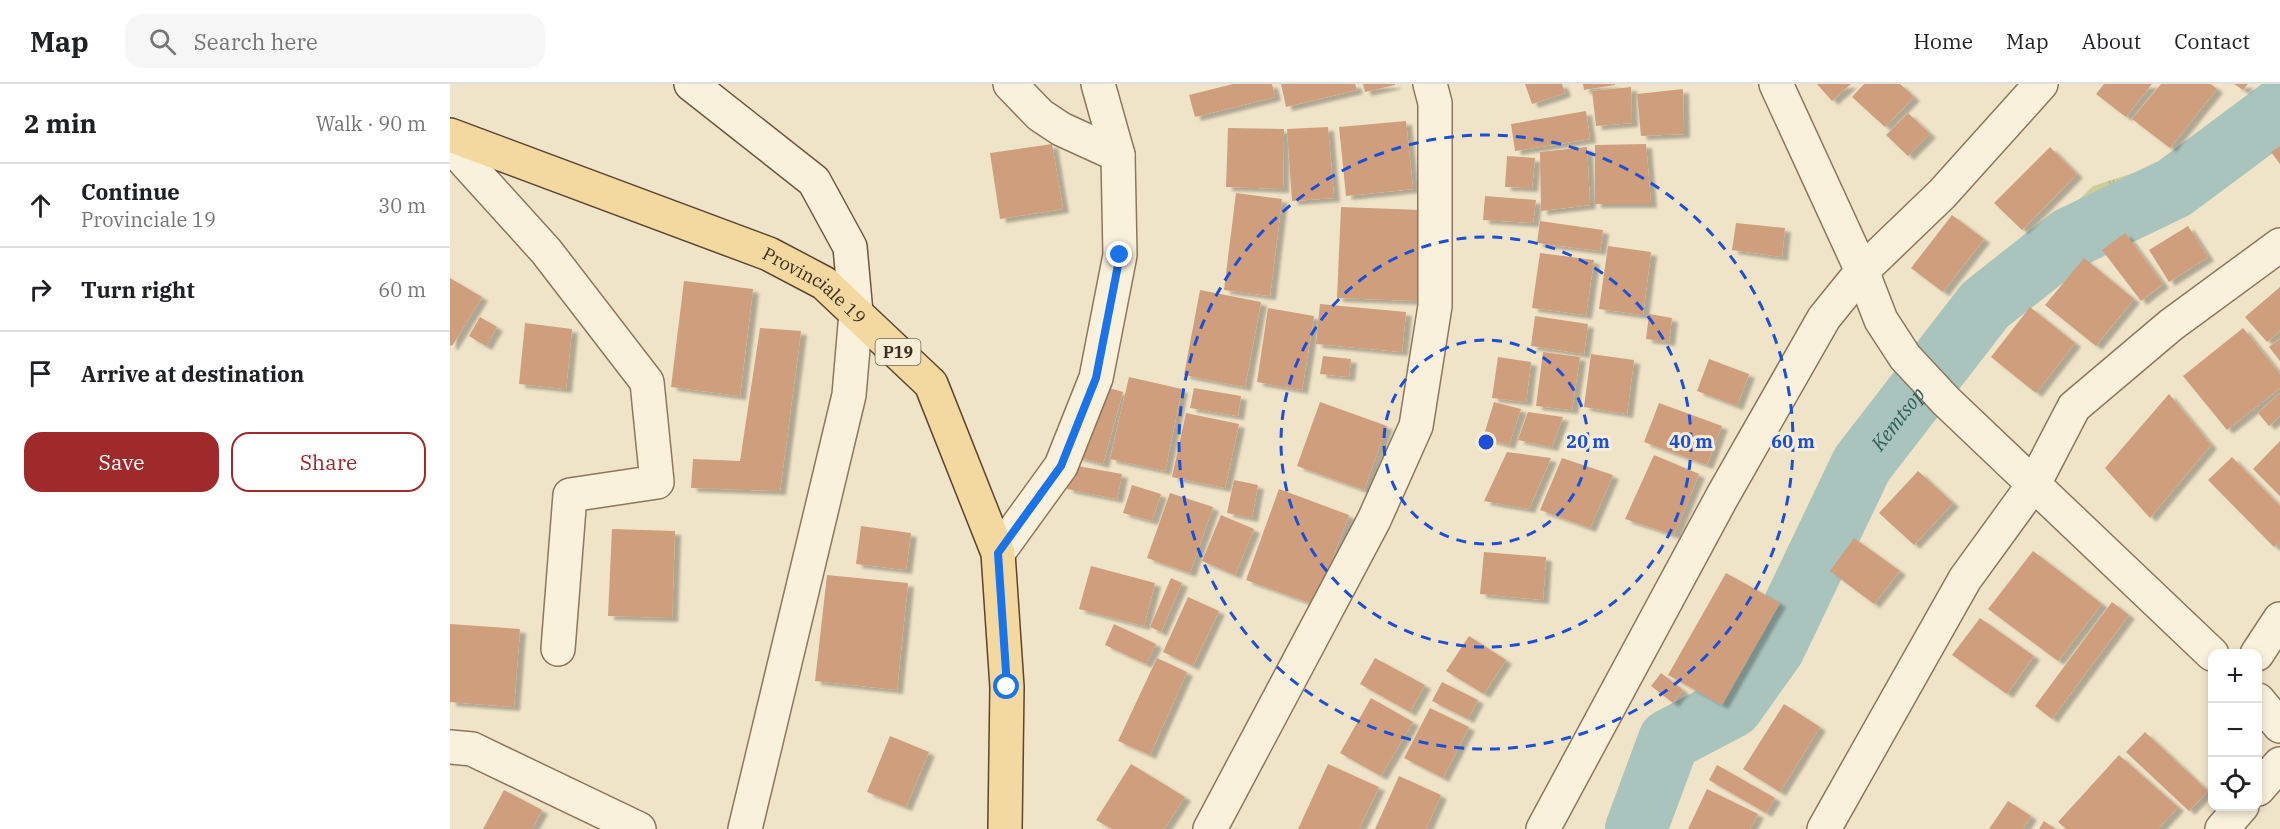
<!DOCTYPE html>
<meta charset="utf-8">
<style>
body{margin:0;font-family:"IBM Plex Serif",serif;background:#f6f6f6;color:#202124}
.controls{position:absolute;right:18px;bottom:18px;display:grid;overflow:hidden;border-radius:12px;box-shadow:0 3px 9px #0003}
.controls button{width:54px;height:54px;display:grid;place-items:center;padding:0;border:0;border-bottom:2px solid #e0e0e0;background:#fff;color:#202124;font:30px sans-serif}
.stop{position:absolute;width:18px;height:18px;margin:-14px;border:4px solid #1a73e8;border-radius:50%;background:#fff}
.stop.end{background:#1a73e8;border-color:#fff;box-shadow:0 2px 6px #0008}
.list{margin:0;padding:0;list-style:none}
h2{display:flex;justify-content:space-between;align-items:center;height:78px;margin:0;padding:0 24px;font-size:26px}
h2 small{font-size:20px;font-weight:400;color:#757577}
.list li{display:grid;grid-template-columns:39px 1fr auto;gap:18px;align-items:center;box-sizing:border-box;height:84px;padding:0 24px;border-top:2px solid #e0e0e0}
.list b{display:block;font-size:22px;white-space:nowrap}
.list p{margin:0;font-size:20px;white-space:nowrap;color:#757577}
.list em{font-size:20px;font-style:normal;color:#757577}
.actions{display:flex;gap:12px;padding:18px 24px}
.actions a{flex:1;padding:14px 0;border:2px solid #9e2a2b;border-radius:18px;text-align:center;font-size:21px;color:#9e2a2b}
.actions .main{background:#9e2a2b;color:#fff}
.icon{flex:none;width:33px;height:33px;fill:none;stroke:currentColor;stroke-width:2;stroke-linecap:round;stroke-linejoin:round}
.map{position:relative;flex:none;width:1830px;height:745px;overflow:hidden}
header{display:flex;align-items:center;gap:36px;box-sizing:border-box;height:84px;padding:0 30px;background:#fff;border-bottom:2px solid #e0e0e0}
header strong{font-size:28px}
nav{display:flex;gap:33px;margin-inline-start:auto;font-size:21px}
.search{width:420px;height:54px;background:#f6f6f6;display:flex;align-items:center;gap:15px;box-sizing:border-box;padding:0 21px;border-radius:18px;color:#757577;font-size:22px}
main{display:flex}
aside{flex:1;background:#fff}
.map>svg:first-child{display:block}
.grass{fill:url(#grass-tufts)}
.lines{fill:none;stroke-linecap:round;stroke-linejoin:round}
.river{stroke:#a9c4bc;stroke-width:62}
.building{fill:#cf9f7d;filter:url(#shadow)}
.street-casing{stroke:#8d765c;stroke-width:36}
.secondary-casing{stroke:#6f573f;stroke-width:36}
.primary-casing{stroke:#5b4430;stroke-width:36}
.street{stroke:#faf1dc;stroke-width:33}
.secondary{stroke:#faf1dc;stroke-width:33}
.primary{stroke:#f3d9a0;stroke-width:33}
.route{stroke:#1a73e8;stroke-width:8}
.ring{fill:none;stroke:#1d4ed8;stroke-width:3;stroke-dasharray:10 8}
.labels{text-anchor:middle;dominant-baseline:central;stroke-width:6;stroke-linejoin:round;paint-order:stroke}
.shield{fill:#f7eed8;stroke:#756857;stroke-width:1.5}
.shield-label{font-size:16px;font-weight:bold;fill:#3d2e20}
.street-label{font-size:18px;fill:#3d2e20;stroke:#f7eed8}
.water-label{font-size:20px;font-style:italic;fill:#2f5d5a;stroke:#f7eed8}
.centre{fill:#1d4ed8;stroke:#f7eed8;stroke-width:3}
.ring-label{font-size:18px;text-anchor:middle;font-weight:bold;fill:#1d4ed8;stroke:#f7eed8;stroke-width:6;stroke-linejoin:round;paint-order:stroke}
</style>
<header>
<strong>Map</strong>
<div class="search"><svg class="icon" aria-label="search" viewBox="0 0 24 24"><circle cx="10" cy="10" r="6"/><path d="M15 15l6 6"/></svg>Search here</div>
<nav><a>Home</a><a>Map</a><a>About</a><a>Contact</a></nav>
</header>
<main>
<aside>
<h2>2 min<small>Walk · 90 m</small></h2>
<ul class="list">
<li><svg class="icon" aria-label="ahead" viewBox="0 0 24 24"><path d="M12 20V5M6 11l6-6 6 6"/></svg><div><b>Continue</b><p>Provinciale 19</p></div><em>30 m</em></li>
<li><svg class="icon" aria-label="right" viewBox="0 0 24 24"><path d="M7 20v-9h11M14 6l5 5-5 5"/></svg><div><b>Turn right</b></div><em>60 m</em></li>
<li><svg class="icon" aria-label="arrive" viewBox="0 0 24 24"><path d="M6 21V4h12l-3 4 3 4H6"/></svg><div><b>Arrive at destination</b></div></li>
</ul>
<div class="actions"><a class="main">Save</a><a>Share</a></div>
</aside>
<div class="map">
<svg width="1830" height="745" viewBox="0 0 1830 745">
<defs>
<pattern id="grass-tufts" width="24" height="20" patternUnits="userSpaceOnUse" patternTransform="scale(1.5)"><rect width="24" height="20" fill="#c9cf9b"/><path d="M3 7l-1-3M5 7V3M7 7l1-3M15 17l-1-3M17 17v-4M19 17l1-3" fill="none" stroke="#aeb285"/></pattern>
<filter id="shadow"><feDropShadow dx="6" dy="4" stdDeviation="1.5" flood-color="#0004"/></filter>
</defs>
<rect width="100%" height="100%" fill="#f0e4c8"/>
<polygon class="grass" points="1815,0 1830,0 1830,58 1735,125 1666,142 1506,286 1486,254 1643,102 1733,73"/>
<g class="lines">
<path class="river" id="s1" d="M1186,745L1219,656L1282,623L1324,564L1412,380L1535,221L1620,154L1724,104L1830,25"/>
</g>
<g class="building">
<polygon points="783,0 822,0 825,13 745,33 739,11"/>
<polygon points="831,0 905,0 907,6 836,23"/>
<polygon points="913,0 945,0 945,1 915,8"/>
<polygon points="1075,0 1112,0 1115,9 1082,20"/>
<polygon points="1133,0 1165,0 1165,1 1134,6"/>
<polygon points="1367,0 1401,0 1382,17"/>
<polygon points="1414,0 1450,0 1464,13 1435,43 1402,13"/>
<polygon points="1654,0 1702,0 1676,33 1646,10"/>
<polygon points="1711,0 1761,0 1767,5 1720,64 1682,35"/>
<polygon points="1784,0 1798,0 1793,6"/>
<polygon points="1181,3 1182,39 1146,42 1142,7"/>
<polygon points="1233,5 1234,50 1191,52 1187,10"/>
<polygon points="1136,27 1140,55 1065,67 1061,40"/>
<polygon points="1458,29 1480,50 1458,72 1436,51"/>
<polygon points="956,37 963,105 896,112 889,43"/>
<polygon points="878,43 884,114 842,117 837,45"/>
<polygon points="778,44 834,45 833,105 776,103"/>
<polygon points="602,60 613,125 550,135 540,69"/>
<polygon points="1196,60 1201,120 1145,120 1145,61"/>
<polygon points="1830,62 1830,80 1821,68"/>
<polygon points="1137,63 1140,121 1091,127 1090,68"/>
<polygon points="1600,63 1627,90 1572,146 1544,119"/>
<polygon points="1057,72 1085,74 1082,104 1055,103"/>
<polygon points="786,109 832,115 820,212 774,206"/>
<polygon points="1035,112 1086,116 1083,139 1033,136"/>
<polygon points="891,123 971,126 968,217 887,214"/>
<polygon points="1502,131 1534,155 1493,208 1461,184"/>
<polygon points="1090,137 1153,146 1150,167 1087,159"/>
<polygon points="1286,139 1335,144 1332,173 1282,166"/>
<polygon points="1738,142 1758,173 1719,198 1699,166"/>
<polygon points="1675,149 1713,200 1691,217 1652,166"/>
<polygon points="1158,162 1201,168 1193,231 1149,225"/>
<polygon points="1090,169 1144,176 1136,231 1082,224"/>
<polygon points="1634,174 1684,215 1646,262 1595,221"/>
<polygon points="0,194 32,213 2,262 0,261"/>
<polygon points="234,197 303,205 290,312 221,303"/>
<polygon points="1830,203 1830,247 1817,258 1795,233"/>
<polygon points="750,206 811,218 795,303 734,291"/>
<polygon points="870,220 956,228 952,268 866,260"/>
<polygon points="1580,223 1625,259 1586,309 1541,273"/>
<polygon points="818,224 864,232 852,306 807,298"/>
<polygon points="1199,230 1222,234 1219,258 1196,255"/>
<polygon points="1085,232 1138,240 1134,270 1081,262"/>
<polygon points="30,233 47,243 36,262 19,252"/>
<polygon points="75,239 122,245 116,305 69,300"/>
<polygon points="310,244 351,247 330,407 241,404 243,375 290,377"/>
<polygon points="1793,244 1830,290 1830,304 1777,346 1733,292"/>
<polygon points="1830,255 1830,277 1819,263"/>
<polygon points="1093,268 1130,273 1122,326 1086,322"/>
<polygon points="1141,270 1184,276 1177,330 1134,323"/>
<polygon points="873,272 901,275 899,293 870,290"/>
<polygon points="1048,273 1081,278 1076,318 1042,314"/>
<polygon points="1259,275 1299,290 1287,322 1247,307"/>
<polygon points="679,293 732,305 715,387 660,375"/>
<polygon points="645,300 673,308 653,380 625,372"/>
<polygon points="744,304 791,312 788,332 740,324"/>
<polygon points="1830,309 1830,332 1819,342 1808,329"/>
<polygon points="1719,310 1761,361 1700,434 1655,384"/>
<polygon points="870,318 937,342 914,406 847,382"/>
<polygon points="1044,318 1071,325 1059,361 1033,354"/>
<polygon points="1209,319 1272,342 1257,381 1194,358"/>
<polygon points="1078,328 1113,333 1102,363 1068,356"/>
<polygon points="736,329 789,340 775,404 722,393"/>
<polygon points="1830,357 1830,412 1803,385"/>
<polygon points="1057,368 1101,374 1079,425 1034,417"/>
<polygon points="1204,371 1249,390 1224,451 1175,435"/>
<polygon points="1782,373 1830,422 1830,457 1824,463 1758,396"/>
<polygon points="1112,374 1163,391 1140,444 1090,426"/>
<polygon points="622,381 672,390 667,415 617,405"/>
<polygon points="1468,387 1503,419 1464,461 1429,429"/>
<polygon points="784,396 808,401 802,434 777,429"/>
<polygon points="682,401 711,410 702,437 673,429"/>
<polygon points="829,405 899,431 865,521 796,496"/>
<polygon points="720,409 763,423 740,489 697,474"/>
<polygon points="771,431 804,445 785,491 752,477"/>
<polygon points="411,442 461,449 456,486 406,480"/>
<polygon points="162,445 225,447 222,534 158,532"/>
<polygon points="1404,454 1450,487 1424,520 1380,487"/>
<polygon points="1583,467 1652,520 1608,577 1538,525"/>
<polygon points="1034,468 1096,473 1093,516 1030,510"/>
<polygon points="641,482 705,499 694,542 629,525"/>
<polygon points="1276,489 1330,519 1272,621 1218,591"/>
<polygon points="377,491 458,499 447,606 365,597"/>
<polygon points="721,494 732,499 711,548 700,543"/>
<polygon points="738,513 769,527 743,582 713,568"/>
<polygon points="1662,518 1679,531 1602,635 1585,622"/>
<polygon points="1530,534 1584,572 1557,610 1502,571"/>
<polygon points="0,540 70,545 64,623 0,618"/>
<polygon points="664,540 706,560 696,580 655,561"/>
<polygon points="1019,552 1056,576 1034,610 996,587"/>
<polygon points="707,574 737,588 700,671 668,657"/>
<polygon points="925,574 975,601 960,628 910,600"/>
<polygon points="1211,589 1233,606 1223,619 1201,602"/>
<polygon points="992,598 1028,616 1018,635 982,617"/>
<polygon points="921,614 963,638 931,692 890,669"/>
<polygon points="1334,620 1370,643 1330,708 1293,685"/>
<polygon points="980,624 1019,643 993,694 954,674"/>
<polygon points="1695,648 1758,707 1739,727 1676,668"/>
<polygon points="440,652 479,668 456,723 417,708"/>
<polygon points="1669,671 1728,723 1708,745 1616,745 1608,738"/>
<polygon points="681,680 735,713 714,745 662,745 646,736"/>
<polygon points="878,680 929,703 909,745 848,745"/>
<polygon points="1267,681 1325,714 1316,729 1259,696"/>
<polygon points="949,692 991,711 976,745 925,745"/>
<polygon points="1257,705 1308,730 1300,745 1238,745"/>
<polygon points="54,706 92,726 82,745 33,745"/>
<polygon points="1558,717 1581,732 1573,745 1539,745"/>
<polygon points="1594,737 1605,745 1589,745"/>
</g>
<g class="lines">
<defs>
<g id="street">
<polyline points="560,0 590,31 611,45 668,71"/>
<polyline points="1326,0 1412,187 1431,236 1455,273 1496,317 1762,570"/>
<polyline points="0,61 96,167 197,298 207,398 120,411 108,565"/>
<polyline points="548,469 611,382 646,294 670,171 668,71 648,0"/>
<polyline points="1807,570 1830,535"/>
<polyline points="1808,616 1830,642"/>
<polyline points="0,663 22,665 189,745"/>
<polyline points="1808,705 1830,680"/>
<polyline points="295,745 399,311 406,229"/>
<polyline points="760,745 924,436 966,342 985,222 985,19 980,0"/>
<polyline points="1093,745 1272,413 1374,234 1412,187 1492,110 1591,0"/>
<polyline points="1374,745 1515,495 1584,400 1624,323 1721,241 1830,161"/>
<polyline points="1772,745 1792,722"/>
</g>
<polyline id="secondary" points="241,0 364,97 400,163 406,229"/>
<g id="primary">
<path id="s2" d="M0,51L319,170L374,199L481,300L548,469L557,603L555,745"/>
</g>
</defs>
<use href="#street" class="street-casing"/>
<use href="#secondary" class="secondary-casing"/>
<use href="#primary" class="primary-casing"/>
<use href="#street" class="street"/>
<use href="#secondary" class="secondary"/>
<use href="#primary" class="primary"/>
</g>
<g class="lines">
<polyline class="route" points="557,603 548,469 611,382 646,294 670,171"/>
</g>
<g class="ring">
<circle cx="1036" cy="358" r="102"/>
<circle cx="1036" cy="358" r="205"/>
<circle cx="1036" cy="358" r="307"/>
</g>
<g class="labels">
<rect class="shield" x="425.5" y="255" width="45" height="26" rx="4.5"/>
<g class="shield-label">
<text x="448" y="268">P19</text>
</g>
<g class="street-label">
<text stroke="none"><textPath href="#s2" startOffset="396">Provinciale 19</textPath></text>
</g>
<g class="water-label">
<text stroke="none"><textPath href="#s1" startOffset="500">Kemtsop</textPath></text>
</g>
</g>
<circle cx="1036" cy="358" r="9" class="centre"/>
<g class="ring-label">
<text x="1138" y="364">20 m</text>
<text x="1241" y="364">40 m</text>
<text x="1343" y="364">60 m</text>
</g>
</svg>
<div class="controls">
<button>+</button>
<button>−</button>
<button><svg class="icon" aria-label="locate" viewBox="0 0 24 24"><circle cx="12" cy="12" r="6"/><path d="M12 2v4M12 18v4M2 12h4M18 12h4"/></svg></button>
</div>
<div class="stop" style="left:557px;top:603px"></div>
<div class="stop end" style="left:670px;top:171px"></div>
</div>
</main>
